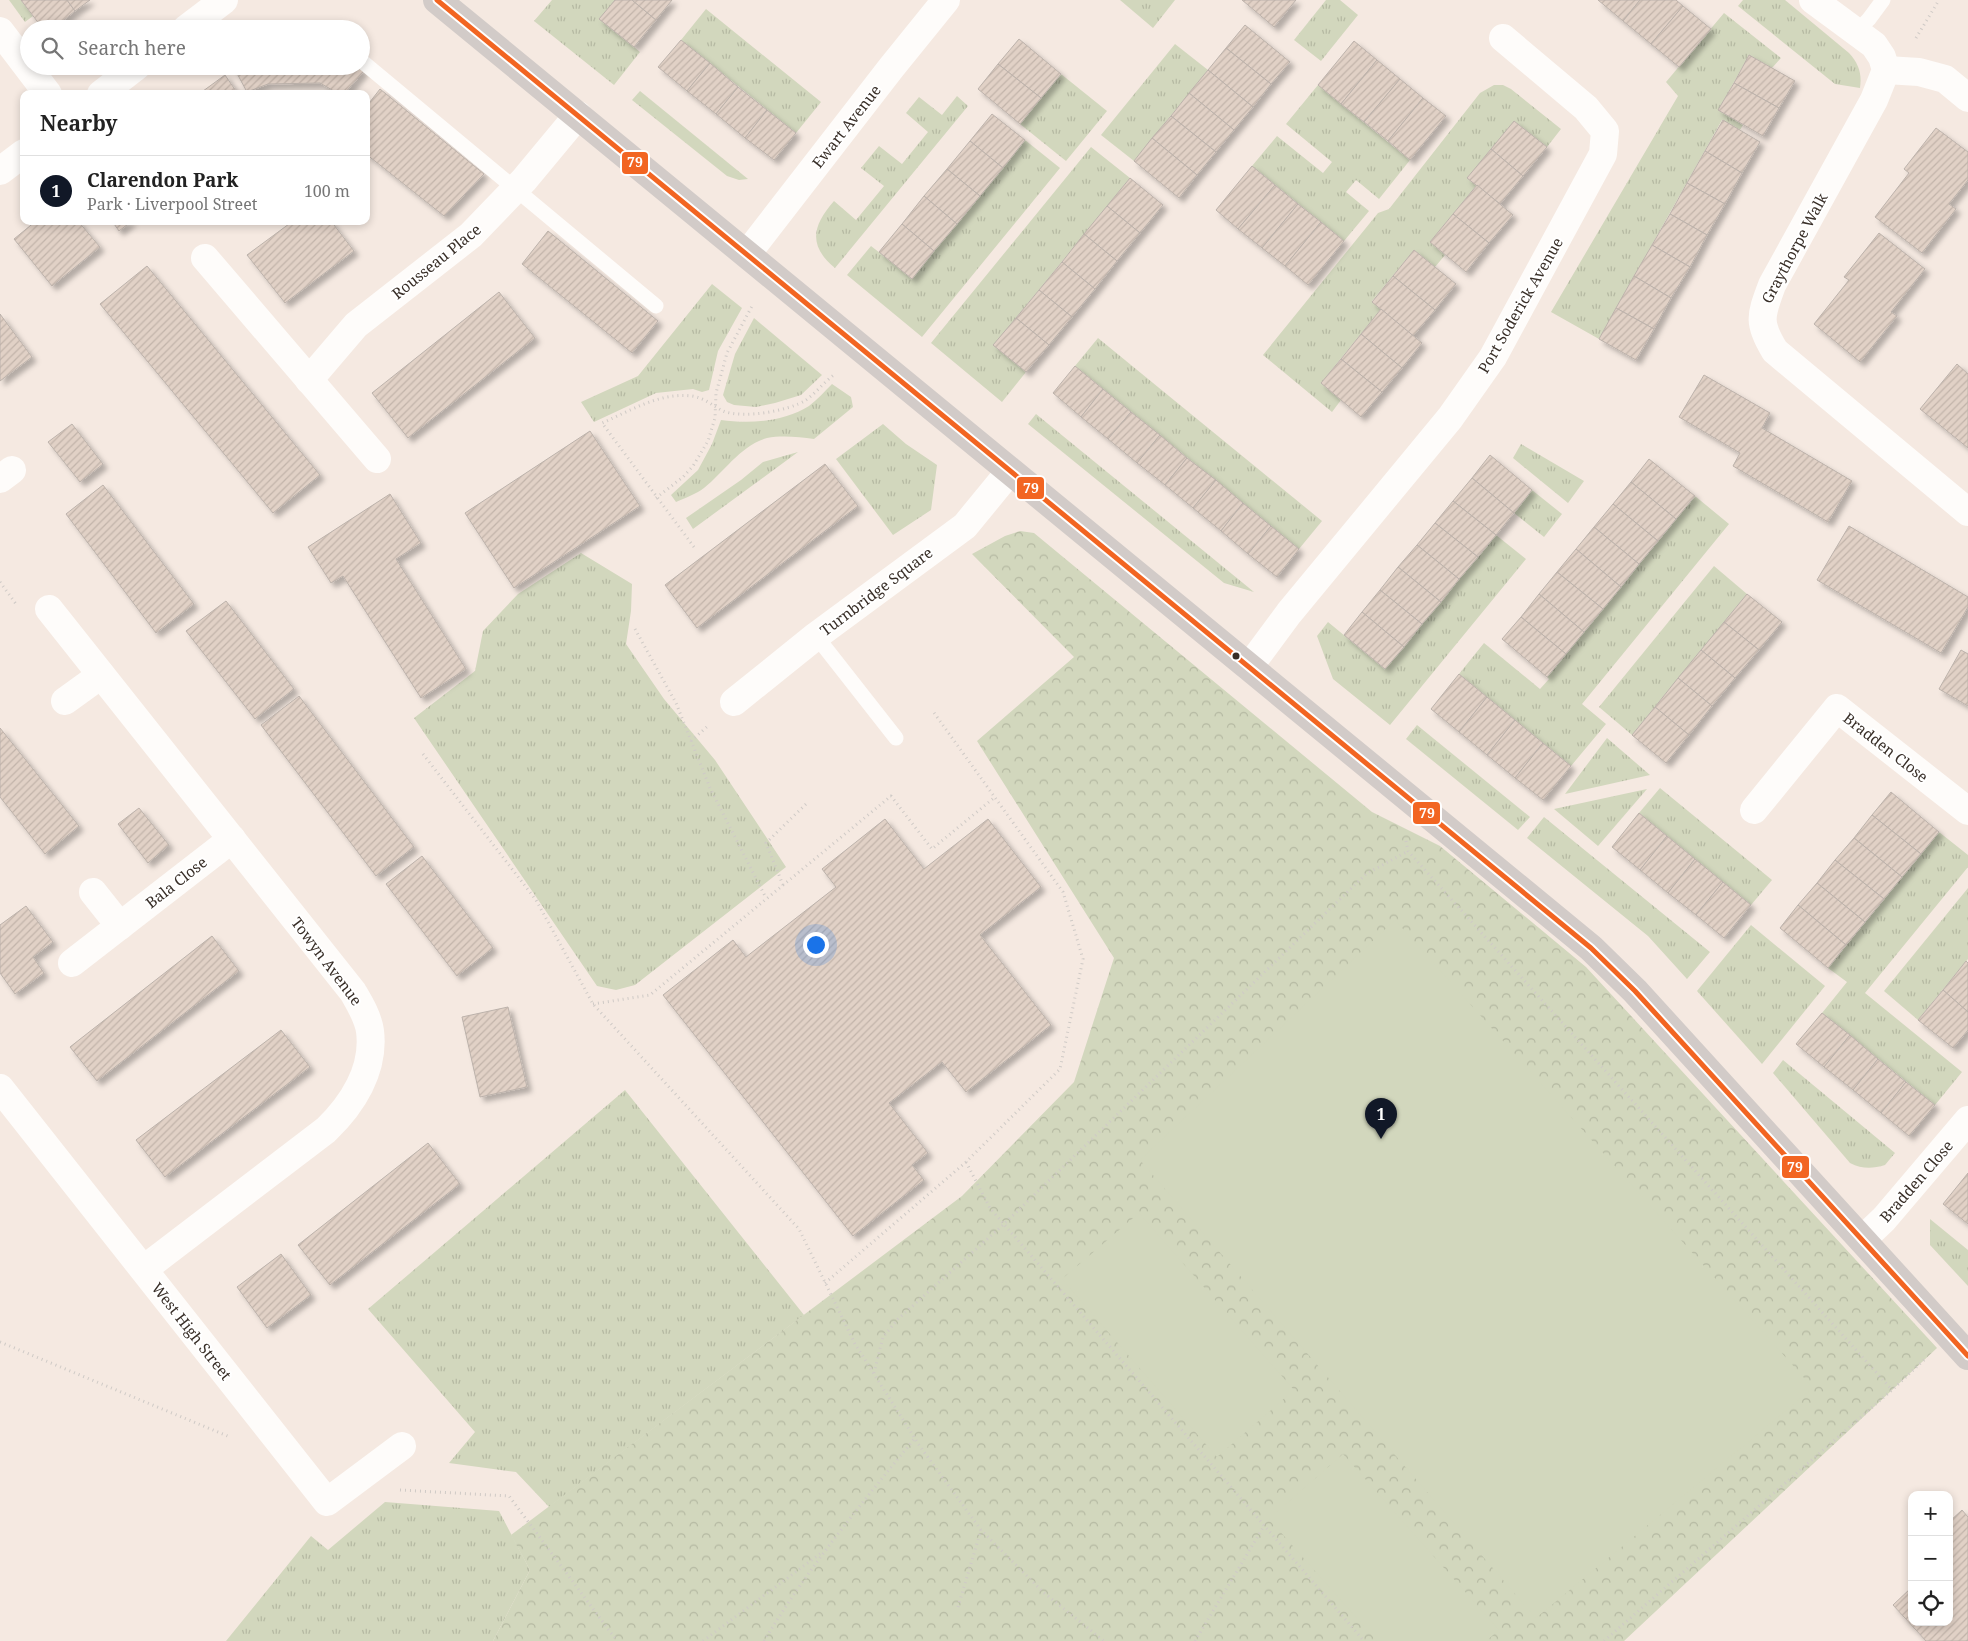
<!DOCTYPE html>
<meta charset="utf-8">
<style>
body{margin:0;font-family:"Noto Serif",serif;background:#f6f6f6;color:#222}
.controls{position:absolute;right:15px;bottom:15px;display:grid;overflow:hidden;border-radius:10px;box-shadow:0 2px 8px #0003}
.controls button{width:45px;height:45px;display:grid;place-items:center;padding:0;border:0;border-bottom:1px solid #e0e0e0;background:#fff;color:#222;font:25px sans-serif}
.you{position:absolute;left:815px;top:944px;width:18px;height:18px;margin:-12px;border:4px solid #fff;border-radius:50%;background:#1a73e8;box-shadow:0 0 0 8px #1a73e833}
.badge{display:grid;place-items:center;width:32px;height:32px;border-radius:50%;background:#111827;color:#fff;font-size:16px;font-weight:700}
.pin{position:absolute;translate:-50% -41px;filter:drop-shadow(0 1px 2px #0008)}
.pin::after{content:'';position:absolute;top:26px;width:18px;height:15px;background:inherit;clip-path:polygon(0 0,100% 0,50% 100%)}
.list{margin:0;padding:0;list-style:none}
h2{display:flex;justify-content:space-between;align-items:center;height:65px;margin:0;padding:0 20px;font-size:21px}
h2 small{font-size:16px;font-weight:400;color:#767676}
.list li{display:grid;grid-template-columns:32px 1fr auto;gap:15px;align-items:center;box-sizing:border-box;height:70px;padding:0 20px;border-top:1px solid #e0e0e0}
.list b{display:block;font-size:19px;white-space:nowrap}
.list p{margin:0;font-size:16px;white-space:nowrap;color:#767676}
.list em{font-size:16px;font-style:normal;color:#767676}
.icon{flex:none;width:28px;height:28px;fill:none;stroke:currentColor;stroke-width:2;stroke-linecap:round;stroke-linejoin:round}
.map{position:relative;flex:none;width:1968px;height:1641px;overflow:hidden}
.search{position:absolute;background:#fff;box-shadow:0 2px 8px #0003;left:20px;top:20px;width:350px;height:55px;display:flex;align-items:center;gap:12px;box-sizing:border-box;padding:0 18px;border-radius:28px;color:#767676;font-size:19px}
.panel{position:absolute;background:#fff;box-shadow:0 2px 8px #0003;left:20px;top:90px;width:350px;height:135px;border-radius:10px}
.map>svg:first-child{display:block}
.grass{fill:url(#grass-tufts)}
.park{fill:url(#park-crowns)}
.pitch{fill:#d2d7bd}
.building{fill:url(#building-hatch);stroke:#bcb2ab;filter:url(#shadow)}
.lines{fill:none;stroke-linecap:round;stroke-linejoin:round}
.path{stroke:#cfcac6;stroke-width:3;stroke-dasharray:1 4;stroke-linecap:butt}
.lane{stroke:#fefcfa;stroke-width:15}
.street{stroke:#fefcfa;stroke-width:28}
.secondary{stroke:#d2cbc8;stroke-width:28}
.bus-1-casing{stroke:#fff;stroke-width:9}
.bus-1{stroke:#f26522;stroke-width:5}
.bus-dot{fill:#382e27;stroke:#fff;stroke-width:2}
.labels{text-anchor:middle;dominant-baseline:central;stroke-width:4;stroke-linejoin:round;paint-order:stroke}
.street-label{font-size:15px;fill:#382e27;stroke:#fff}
.line-badge{stroke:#fff;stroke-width:2}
.badge-label{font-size:14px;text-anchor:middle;font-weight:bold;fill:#fff}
</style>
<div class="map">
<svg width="1968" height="1641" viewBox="0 0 1968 1641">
<defs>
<pattern id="grass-tufts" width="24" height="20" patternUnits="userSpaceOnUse" patternTransform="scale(1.25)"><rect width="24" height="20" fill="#d2d7bd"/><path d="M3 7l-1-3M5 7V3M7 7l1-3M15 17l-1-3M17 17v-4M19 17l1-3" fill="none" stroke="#b5b9a2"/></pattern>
<pattern id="park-crowns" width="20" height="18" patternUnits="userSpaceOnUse" patternTransform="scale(1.25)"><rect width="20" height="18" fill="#d2d7bd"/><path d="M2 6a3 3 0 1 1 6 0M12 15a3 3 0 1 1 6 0" fill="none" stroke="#b5b9a2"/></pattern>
<pattern id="building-hatch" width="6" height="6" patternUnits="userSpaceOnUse" patternTransform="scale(1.25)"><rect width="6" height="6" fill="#e1d1c6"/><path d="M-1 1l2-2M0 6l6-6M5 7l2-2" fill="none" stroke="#c2b4aa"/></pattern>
<filter id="shadow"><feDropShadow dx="4.5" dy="4.5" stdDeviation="2.5" flood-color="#0004"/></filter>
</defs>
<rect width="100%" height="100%" fill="#f5e9e1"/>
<g class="grass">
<polygon points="9,0 21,0 33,16 25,22"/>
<polygon points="552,0 615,0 600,19 640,52 614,85 534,21"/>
<polygon points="1120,0 1175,0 1153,28"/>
<polygon points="1326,0 1340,0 1358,15 1321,61 1294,40"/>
<path d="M1743,0H1785L1849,53C1859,64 1862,74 1860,88L1835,84L1738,6Z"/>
<polygon points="706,9 821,102 796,133 681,40"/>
<polygon points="1724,13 1781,58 1772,68 1749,55 1719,109 1743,125 1740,130 1722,120 1599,339 1551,312 1678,96 1666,82"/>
<polygon points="1175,44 1208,70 1134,161 1101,135"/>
<polygon points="1061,74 1107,111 1066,161 1020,124"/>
<polygon points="1318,85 1410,160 1379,199 1356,180 1346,192 1369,211 1344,241 1252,166 1277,136 1323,173 1332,162 1286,124"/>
<polygon points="1494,85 1503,85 1511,89 1561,129 1547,147 1514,121 1468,177 1477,185 1430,242 1445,255 1435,267 1414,250 1372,301 1381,309 1321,383 1341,400 1332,412 1263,355 1378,213 1389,209 1480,93"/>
<polygon points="640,91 748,179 739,180 727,176 632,100"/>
<path d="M957,96L968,106L835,268C808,246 812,226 834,201L856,220L884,186L861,168L879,146L902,164L928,132L906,113L919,97L942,115Z"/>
<polygon points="1025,140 1060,168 922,337 847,275 871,246 912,278"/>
<polygon points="1091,147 1130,178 994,345 1026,372 1002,402 931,343"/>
<polygon points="712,284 742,308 718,351 709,390 702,392 693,389 656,393 594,422 581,402 638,376"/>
<polygon points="754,318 822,375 801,395 775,403 756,407 734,405 727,402 723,395 735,354"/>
<polygon points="1098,338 1322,521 1299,549 1075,366"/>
<path d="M832,384L851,397L853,407L814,439C799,437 782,435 767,438C741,445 724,472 704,488C696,494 685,498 676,502L671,495L698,470L712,444L721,420C749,424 784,422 809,406C817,400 825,391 832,384Z"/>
<polygon points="1036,414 1254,592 1224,583 1028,424"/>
<polygon points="883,424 906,444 937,465 931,510 893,535 836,459"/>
<polygon points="1521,444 1584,481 1568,503 1513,458"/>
<polygon points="798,452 693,529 686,518 741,480 763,462"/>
<polygon points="1532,490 1562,514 1544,537 1514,513"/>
<polygon points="1695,496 1729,524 1582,704 1606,724 1571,766 1459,674 1484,643 1540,689 1549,679 1547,677"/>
<polygon points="1496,535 1526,559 1390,725 1333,679 1317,636 1328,622 1385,669"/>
<polygon points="581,553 632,584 631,611 626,644 664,699 715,760 786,867 635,985 616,990 597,986 414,718 475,671 483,631 518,594"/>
<polygon points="1714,566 1747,594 1632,735 1599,707"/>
<polygon points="1417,725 1530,817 1518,830 1406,739"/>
<polygon points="1607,738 1650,775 1565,794"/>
<polygon points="1660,788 1772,880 1751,905 1639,813"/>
<polygon points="1647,789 1598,846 1554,809"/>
<polygon points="1544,817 1710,952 1687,979 1648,936 1527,838"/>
<polygon points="1939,832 1968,855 1968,867 1865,993 1962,1072 1935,1105 1822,1013 1847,982 1828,968"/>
<polygon points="1968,888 1968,959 1918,1020 1884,991"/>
<polygon points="1751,925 1825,986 1762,1064 1697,991"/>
<path d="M1783,1060L1895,1153L1885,1165C1872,1169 1862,1169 1850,1163L1773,1073Z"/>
<polygon points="625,1090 804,1315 549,1507 516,1472 449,1463 475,1432 368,1309"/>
<polygon points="1930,1219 1968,1250 1968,1286 1930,1245"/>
<polygon points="385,1502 499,1511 530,1570 493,1641 226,1641 311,1536 328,1550"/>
</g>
<polygon class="park" points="1020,531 1034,533 1372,812 1440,846 1586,967 1937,1348 1624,1641 493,1641 530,1570 511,1535 962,1196 1074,1082 1114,958 977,741 1074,657 972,554 1005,536"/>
<g class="pitch">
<polygon points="1395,920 1813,1388 1536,1618 1140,1160"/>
<polygon points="1139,1213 1294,1390 1217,1457 1062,1279"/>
<polygon points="1343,1454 1499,1630 1486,1641 1377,1641 1269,1519"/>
</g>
<g class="building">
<polygon points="21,0 67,0 75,11 53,29 43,29"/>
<polygon points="67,0 90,0 75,11"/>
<polygon points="615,0 632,0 656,20 634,47 599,19"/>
<polygon points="632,0 672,0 656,20"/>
<polygon points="1242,0 1296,0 1274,27"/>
<polygon points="1598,0 1640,0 1623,21"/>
<polygon points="1640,0 1676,0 1683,6 1651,44 1623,21"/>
<polygon points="1683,6 1711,29 1679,67 1651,44"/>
<polygon points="1245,25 1290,62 1271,84 1226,48"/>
<polygon points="1019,39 1061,74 1041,98 998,64"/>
<polygon points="681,40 710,63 687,91 658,67"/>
<polygon points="1354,41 1377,60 1341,104 1318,85"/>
<polygon points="1226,48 1271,84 1253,107 1208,70"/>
<polygon points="1749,55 1795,81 1779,108 1734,83"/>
<polygon points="1377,60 1400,79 1364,122 1341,104"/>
<polygon points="710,63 738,87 716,114 687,91"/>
<polygon points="998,64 1041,98 1020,124 978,89"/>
<polygon points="233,66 358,66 364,71 344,94 339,94 320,83 268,84 247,92"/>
<polygon points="1208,70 1253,107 1234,130 1189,93"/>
<polygon points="225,75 238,94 199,94"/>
<polygon points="1400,79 1423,98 1388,141 1364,122"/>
<polygon points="1734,83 1779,108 1763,136 1718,110"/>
<polygon points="738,87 767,110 745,138 716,114"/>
<polygon points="380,89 484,174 444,216 366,154 366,107"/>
<polygon points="1189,93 1234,130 1216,152 1171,116"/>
<polygon points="1423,98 1446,116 1410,160 1388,141"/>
<polygon points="767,110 796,133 774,160 745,138"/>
<polygon points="992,114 1025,140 1003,168 970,141"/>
<polygon points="1171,116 1216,152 1197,175 1152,138"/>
<polygon points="1723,120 1760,142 1742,173 1705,151"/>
<polygon points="1514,121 1547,147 1523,176 1491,149"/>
<polygon points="1936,128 1968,152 1968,180 1949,204 1956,209 1922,253 1875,217 1909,173 1904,169"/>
<polygon points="1152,138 1197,175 1179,198 1134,161"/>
<polygon points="970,141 1003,168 980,196 947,169"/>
<polygon points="1491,149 1523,176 1500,204 1467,178"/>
<polygon points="1705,151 1742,173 1725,204 1687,183"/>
<polygon points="1252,166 1275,185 1238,229 1216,210"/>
<polygon points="947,169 980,196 957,224 924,196"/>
<polygon points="1130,178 1163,205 1140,233 1107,206"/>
<polygon points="1687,183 1725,204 1707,235 1670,214"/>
<polygon points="1275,185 1298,204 1262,248 1238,229"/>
<polygon points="1477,185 1513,215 1489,243 1453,214"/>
<polygon points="924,196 957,224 934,251 902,224"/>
<polygon points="1298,204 1321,222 1285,266 1262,248"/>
<polygon points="1107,206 1140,233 1117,261 1084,234"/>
<polygon points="1453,214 1489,243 1466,272 1430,242"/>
<polygon points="1670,214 1707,235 1690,267 1652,245"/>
<polygon points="36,221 78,221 100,247 52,286 14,239"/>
<polygon points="112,221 132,221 119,231"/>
<polygon points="293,221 331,221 354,251 285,303 247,255"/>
<polygon points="1321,222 1344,241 1308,285 1285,266"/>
<polygon points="902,224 934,251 912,279 879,252"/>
<polygon points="548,231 658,321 632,353 522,264"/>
<polygon points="1879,233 1925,269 1891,312 1897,316 1860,362 1814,324 1849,280 1844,277"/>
<polygon points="1084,234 1117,261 1095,289 1062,262"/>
<polygon points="1652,245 1690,267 1671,298 1634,276"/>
<polygon points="1414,250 1456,284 1435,310 1393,276"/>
<polygon points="1062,262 1095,289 1072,317 1039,290"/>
<polygon points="147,266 320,475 273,513 100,304"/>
<polygon points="1393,276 1435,310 1413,336 1372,302"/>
<polygon points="1634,276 1671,298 1654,329 1616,308"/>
<polygon points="1039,290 1072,317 1049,345 1016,318"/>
<polygon points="499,292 535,338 408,438 372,393"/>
<polygon points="1616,308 1654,329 1636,360 1599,339"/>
<polygon points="1381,309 1422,343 1402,368 1361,334"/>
<polygon points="0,314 32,357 0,381"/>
<polygon points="1016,318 1049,345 1026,372 993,345"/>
<polygon points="1361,334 1402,368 1382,392 1341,359"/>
<polygon points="1341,359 1382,392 1361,417 1321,383"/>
<polygon points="1957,364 1968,374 1968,448 1920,409"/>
<polygon points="1075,366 1103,389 1081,417 1053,393"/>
<polygon points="1704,375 1770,413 1762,428 1852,481 1828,522 1733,466 1740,453 1679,417"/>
<polygon points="1103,389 1131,412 1108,439 1081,417"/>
<polygon points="1131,412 1160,435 1137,463 1108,439"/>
<polygon points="72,424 103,464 80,482 48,442"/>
<polygon points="590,431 640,506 514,588 465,513"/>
<polygon points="1160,435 1187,458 1165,485 1137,463"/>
<polygon points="1490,455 1532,490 1514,513 1472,478"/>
<polygon points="1187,458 1216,480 1193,508 1165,485"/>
<polygon points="1649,459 1695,496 1676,519 1631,482"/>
<polygon points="825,464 858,506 697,628 665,585"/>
<polygon points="1472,478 1514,513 1496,535 1453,501"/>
<polygon points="1216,480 1243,503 1221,531 1193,508"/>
<polygon points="1631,482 1676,519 1658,541 1613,504"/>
<polygon points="103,485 194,604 156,633 66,514"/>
<polygon points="390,494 421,543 396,559 466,669 421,698 343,576 331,583 308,547"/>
<polygon points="1453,501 1496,535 1478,557 1435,523"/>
<polygon points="1243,503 1271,526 1248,554 1221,531"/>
<polygon points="1613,504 1658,541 1639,564 1594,527"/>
<polygon points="1435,523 1478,557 1459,579 1417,545"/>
<polygon points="1271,526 1299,549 1277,577 1248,554"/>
<polygon points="1849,526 1968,597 1968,607 1941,653 1817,580"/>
<polygon points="1594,527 1639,564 1621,587 1576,549"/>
<polygon points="1417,545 1459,579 1441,602 1398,567"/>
<polygon points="1576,549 1621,587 1603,609 1557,572"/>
<polygon points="1398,567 1441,602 1422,624 1380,590"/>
<polygon points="1557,572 1603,609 1584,632 1539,594"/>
<polygon points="1380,590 1422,624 1404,647 1362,612"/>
<polygon points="1539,594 1584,632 1566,654 1521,617"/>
<polygon points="1747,594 1782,622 1759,650 1724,622"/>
<polygon points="226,601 294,689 255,719 186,631"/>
<polygon points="1362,612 1404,647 1385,669 1344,635"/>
<polygon points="1521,617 1566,654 1547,677 1502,639"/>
<polygon points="1724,622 1759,650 1735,678 1701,650"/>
<polygon points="1701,650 1735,678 1712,706 1678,678"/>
<polygon points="1961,650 1968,654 1968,706 1939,689"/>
<polygon points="1459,674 1487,697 1459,732 1431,709"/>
<polygon points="1678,678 1712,706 1689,735 1655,707"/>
<polygon points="299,696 414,847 376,876 261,725"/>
<polygon points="1487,697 1515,720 1487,755 1459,732"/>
<polygon points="1655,707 1689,735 1666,763 1632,735"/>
<polygon points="1515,720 1543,743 1515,778 1487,755"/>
<polygon points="0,728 79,826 45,854 0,797"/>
<polygon points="1543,743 1571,766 1543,800 1515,778"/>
<polygon points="1891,792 1939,832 1921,854 1872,815"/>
<polygon points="139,808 169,845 148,863 118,824"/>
<polygon points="1639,813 1667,836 1640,870 1612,847"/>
<polygon points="1872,815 1921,854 1902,877 1854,838"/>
<polygon points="885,819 924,869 988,819 1041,887 980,935 1051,1025 966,1092 942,1062 889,1103 928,1153 912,1165 924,1180 853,1236 663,995 733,940 746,957 836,887 822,869"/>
<polygon points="1667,836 1695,859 1668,893 1640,870"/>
<polygon points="1854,838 1902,877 1884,899 1835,860"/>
<polygon points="422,856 493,948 457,976 386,884"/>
<polygon points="1695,859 1723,882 1696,915 1668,893"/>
<polygon points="1835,860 1884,899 1865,922 1817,883"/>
<polygon points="1723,882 1751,905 1724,938 1696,915"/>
<polygon points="1817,883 1865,922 1846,945 1798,905"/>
<polygon points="1798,905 1846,945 1828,968 1780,928"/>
<polygon points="26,906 53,942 33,957 44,973 15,994 0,973 0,925"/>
<polygon points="212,936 239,971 97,1081 70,1047"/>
<polygon points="1966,961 1968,963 1968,1012 1943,990"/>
<polygon points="1943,990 1968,1012 1968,1030 1953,1048 1918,1020"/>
<polygon points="508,1007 527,1087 480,1097 462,1017"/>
<polygon points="1822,1013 1850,1035 1824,1067 1796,1044"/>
<polygon points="281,1030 310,1067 165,1177 136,1140"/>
<polygon points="1850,1035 1878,1059 1853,1090 1824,1067"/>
<polygon points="1878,1059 1906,1082 1881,1113 1853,1090"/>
<polygon points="1906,1082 1935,1105 1909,1136 1881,1113"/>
<polygon points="428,1143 460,1184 330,1285 298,1245"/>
<polygon points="1968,1173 1968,1224 1943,1204"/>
<polygon points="281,1254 311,1295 267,1328 237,1287"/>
<polygon points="1962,1510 1968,1517 1968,1641 1926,1641 1893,1605 1912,1587 1912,1622 1949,1622 1949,1522"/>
</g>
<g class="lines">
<g class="path">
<polyline points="1916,38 1939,0"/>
<polyline points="656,498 683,477 693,466 708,441 715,418 716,393 727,353 752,306"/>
<path d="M694,547L602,423C630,411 660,392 692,396C705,398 713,406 723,411C742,419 789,411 806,400C816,393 824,382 834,375"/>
<polyline points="0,582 16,604"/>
<polyline points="635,629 676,703 710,788 766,898"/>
<polyline points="691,741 709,725"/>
<polyline points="423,754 536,900 593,1004 799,1229 855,1344 919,1445 981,1530 1043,1592 1104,1641"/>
<polyline points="1406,841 1408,851 1892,1390"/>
<polyline points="783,885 766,843 806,804"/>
<polyline points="593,1004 650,995 891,796 932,849 995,797"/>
<polyline points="966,1162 990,1208 1364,1641"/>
<polyline points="825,1283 966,1162 1060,1069 1083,959 1063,892 932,710"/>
<polyline points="0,1342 230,1437"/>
<polyline points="874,1373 883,1337 898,1319 1004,1224 1366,874 1408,851"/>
<polyline points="400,1490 509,1496 617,1641"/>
<polyline points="958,1607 981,1530"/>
<polyline points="703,1641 821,1553"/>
<path d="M764,1641C808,1568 861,1504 915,1438"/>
<polyline points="1195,1641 1264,1526"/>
<polyline points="1604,1641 1892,1390 1925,1359"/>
</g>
<g class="lane">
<polyline points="1856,32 1869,19 1883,0"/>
<polyline points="364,63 656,306"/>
<polyline points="816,636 896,738"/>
</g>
<g class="street">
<path d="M1813,0L1874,45L1882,57L1886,70L1874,100L1772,285C1761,315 1757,322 1775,351L1968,512"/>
<polyline points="186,29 224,0"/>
<polyline points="0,31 48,94"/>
<polyline points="1886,70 1919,72 1945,79 1968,98"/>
<polyline points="101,94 137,66"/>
<polyline points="0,171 24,153"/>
<polyline points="747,254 891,68 946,0"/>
<polyline points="205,258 377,459"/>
<polyline points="309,380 356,325 471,235 524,180 578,115"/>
<polyline points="0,479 12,470"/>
<path d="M49,609L353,992C360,1004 368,1017 370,1031C375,1070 352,1105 326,1130L144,1269"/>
<polyline points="1249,667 1289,613 1450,418 1493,357 1603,154 1605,131 1586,108 1503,38"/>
<polyline points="65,701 101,675"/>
<polyline points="734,702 816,636 965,526 1010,471"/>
<polyline points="1754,810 1837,708 1968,811"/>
<polyline points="93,892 120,926"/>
<polyline points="72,963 232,839"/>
<polyline points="0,1088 327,1502 402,1446"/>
<polyline points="1863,1239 1884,1219 1968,1120"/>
</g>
<polyline class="secondary" points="437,0 1591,948 1635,991 1968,1356"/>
<defs>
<polyline id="bus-1" points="437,0 1591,948 1635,991 1968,1356"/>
</defs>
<use href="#bus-1" class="bus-1-casing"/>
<use href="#bus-1" class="bus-1"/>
</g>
<circle class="bus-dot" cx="1236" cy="656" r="4.5"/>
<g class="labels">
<g class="street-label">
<text transform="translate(846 126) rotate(-52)">Ewart Avenue</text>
<text transform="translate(1794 248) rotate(-62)">Graythorpe Walk</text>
<text transform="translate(436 261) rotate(-39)">Rousseau Place</text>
<text transform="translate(1520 305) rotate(-60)">Port Soderick Avenue</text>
<text transform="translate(876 591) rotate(-37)">Turnbridge Square</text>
<text transform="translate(1886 747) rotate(38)">Bradden Close</text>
<text transform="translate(176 882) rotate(-38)">Bala Close</text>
<text transform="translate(327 961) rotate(53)">Towyn Avenue</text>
<text transform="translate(1916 1181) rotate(-49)">Bradden Close</text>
<text transform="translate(192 1331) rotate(52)">West High Street</text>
</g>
</g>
<g class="line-badge">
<rect x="621" y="151" width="28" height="24" rx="5" fill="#f26522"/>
<rect x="1016" y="476" width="29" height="24" rx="5" fill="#f26522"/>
<rect x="1412" y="801" width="29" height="24" rx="5" fill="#f26522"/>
<rect x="1781" y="1155" width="29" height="24" rx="5" fill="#f26522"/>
</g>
<g class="badge-label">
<text x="635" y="167">79</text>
<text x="1031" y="493">79</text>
<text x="1427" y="818">79</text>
<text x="1795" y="1172">79</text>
</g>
</svg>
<div class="controls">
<button>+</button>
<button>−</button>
<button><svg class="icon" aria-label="locate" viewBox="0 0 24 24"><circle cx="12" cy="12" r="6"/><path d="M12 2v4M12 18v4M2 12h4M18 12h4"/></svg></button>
</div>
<div class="you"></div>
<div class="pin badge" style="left:1381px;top:1139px">1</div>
<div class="search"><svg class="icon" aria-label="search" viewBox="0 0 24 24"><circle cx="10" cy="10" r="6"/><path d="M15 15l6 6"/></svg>Search here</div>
<section class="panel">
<h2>Nearby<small></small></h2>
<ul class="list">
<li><span class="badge">1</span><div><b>Clarendon Park</b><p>Park · Liverpool Street</p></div><em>100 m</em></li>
</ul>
</section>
</div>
